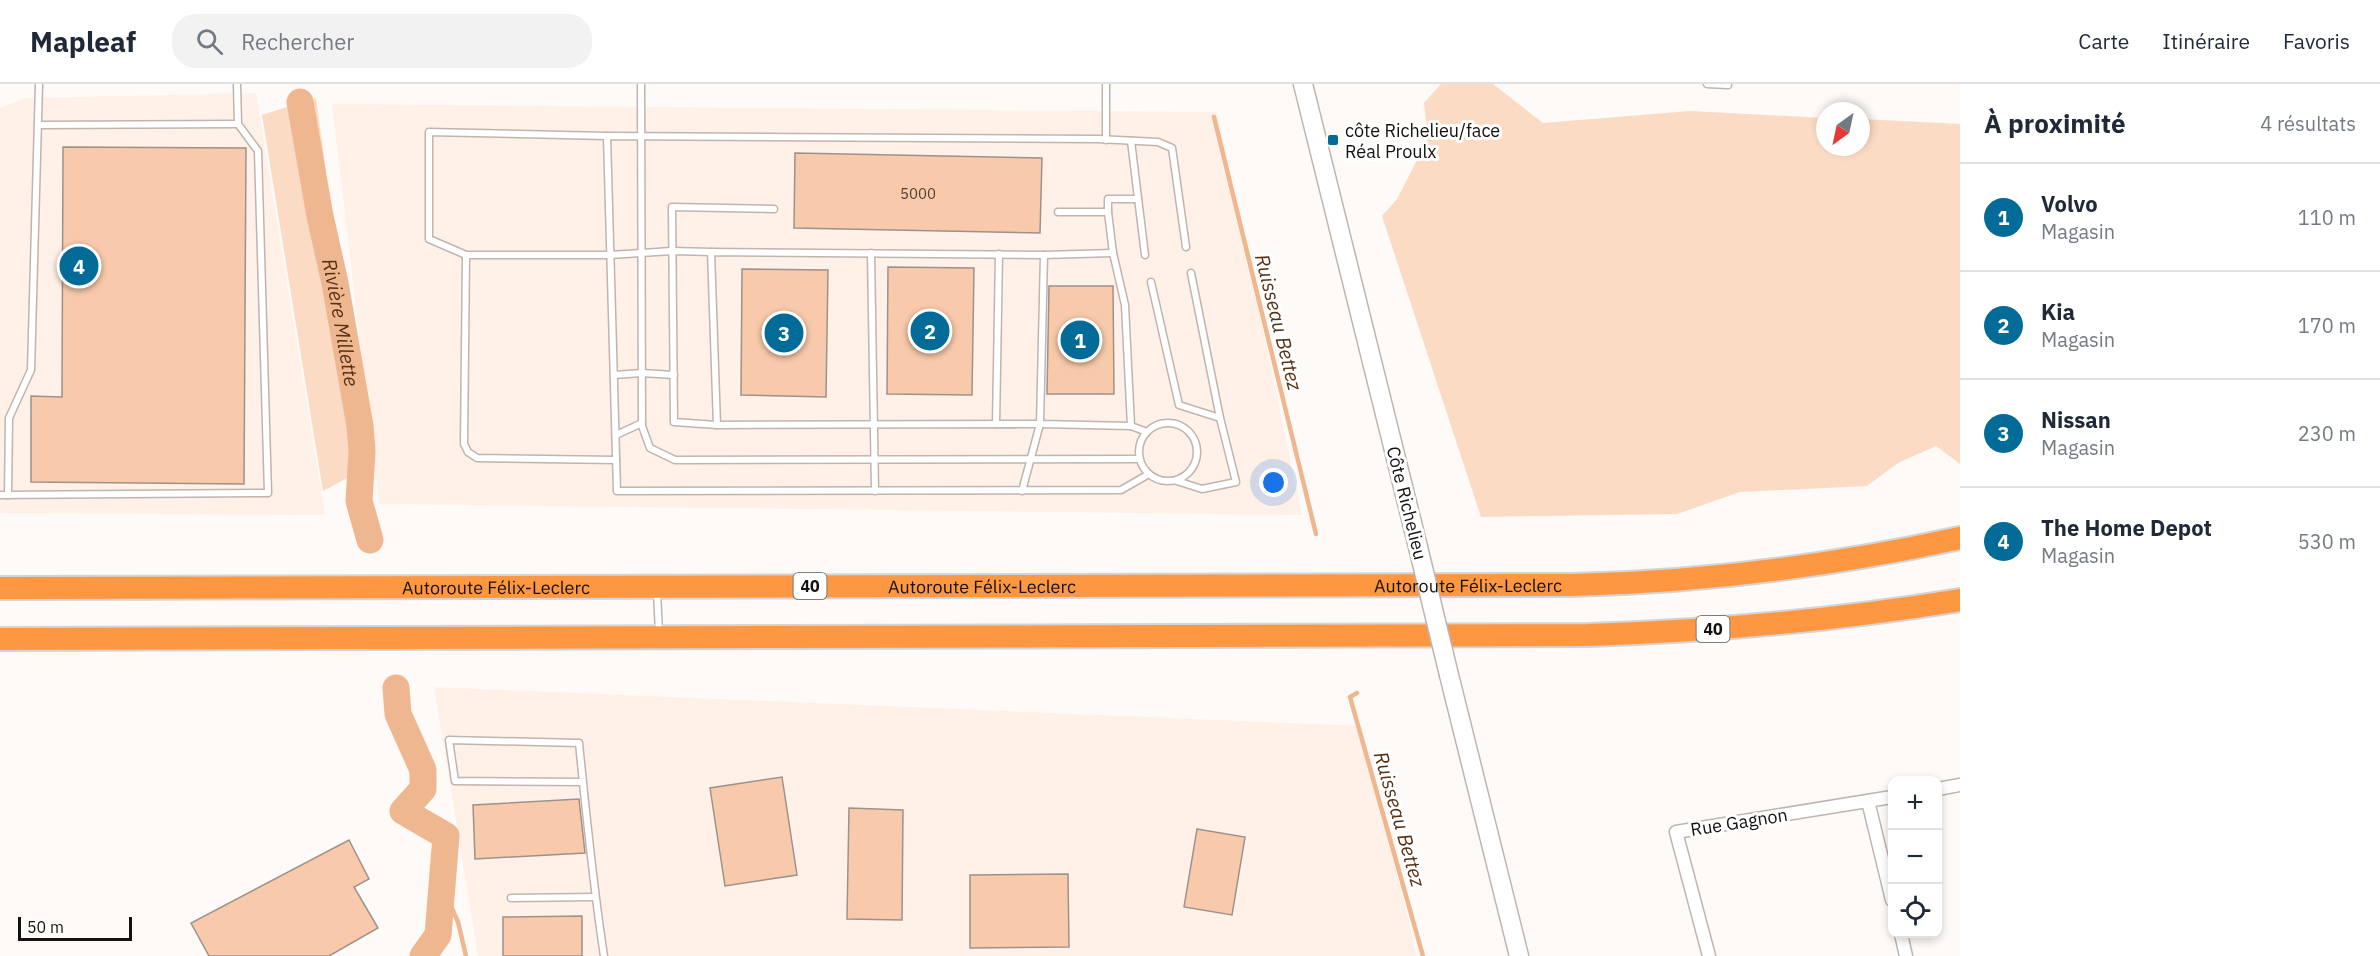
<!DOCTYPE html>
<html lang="fr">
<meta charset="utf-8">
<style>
body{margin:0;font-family:"IBM Plex Sans",sans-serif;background:#f2f2f3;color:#1f2937}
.controls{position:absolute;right:18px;bottom:18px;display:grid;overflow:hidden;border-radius:12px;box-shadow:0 3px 9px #0003}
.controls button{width:54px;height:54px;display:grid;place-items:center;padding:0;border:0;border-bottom:2px solid #e0e1e3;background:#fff;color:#1f2937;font:30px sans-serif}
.compass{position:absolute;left:1816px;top:18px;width:54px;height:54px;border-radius:50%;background:#fff;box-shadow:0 3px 9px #0003;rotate:213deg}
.scale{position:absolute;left:18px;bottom:15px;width:114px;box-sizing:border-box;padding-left:6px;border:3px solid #14110f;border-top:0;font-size:16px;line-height:21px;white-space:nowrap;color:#14110f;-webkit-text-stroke:4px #fff;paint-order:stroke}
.you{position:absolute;left:1274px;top:399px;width:21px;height:21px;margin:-15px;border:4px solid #fff;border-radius:50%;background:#1a73e8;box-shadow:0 0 0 9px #1a73e833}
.badge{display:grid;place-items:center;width:39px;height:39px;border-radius:50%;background:#026b98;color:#fff;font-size:20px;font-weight:700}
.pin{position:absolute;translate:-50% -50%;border:3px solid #fff;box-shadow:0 2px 6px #0006}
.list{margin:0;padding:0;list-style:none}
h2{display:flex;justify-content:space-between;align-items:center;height:78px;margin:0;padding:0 24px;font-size:26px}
h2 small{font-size:20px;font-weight:400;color:#747a83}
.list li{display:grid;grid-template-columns:39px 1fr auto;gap:18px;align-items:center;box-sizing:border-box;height:108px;padding:0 24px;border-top:2px solid #e0e1e3}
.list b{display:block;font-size:22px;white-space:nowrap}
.list p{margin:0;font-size:20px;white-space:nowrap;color:#747a83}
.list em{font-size:20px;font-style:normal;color:#747a83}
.icon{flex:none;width:33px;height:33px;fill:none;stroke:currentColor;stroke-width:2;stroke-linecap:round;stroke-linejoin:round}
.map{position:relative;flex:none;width:1960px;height:872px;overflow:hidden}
header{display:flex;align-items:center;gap:36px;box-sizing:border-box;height:84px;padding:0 30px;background:#fff;border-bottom:2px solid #e0e1e3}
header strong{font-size:28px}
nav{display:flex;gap:33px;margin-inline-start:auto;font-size:21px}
.search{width:420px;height:54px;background:#f2f2f3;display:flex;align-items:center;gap:15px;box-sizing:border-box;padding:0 21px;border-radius:24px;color:#747a83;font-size:22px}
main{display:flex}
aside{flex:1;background:#fff}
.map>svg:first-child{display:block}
.built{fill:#fff1e7}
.green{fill:#fbdbc4}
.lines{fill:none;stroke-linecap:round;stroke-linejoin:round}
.stream{stroke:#efb78f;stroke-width:4.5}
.river{stroke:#efb78f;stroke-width:27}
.building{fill:#f8caab;stroke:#9c928c;stroke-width:1.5}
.lane-casing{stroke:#bfb5af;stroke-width:9}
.street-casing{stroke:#bfb5af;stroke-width:15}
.secondary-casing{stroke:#bfb5af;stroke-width:21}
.highway-casing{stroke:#d5d4d4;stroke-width:26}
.lane{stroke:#fff;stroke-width:6}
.street{stroke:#fff;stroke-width:12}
.secondary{stroke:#fff;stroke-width:18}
.highway{stroke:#fd9742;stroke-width:22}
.secondary-bridge-casing{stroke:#bfb5af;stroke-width:21;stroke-linecap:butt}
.secondary-bridge{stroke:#fff;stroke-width:18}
.poi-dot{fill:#026b98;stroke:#fff;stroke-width:2}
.labels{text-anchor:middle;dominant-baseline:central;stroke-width:6;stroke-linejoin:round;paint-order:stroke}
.number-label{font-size:15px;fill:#4d3f36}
.shield{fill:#fff;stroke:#5a5857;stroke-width:1.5}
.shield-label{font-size:16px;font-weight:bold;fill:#14110f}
.poi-label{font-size:18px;fill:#14110f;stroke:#fff;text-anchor:start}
.street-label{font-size:18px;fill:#14110f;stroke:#fff}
.water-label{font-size:20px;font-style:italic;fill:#563114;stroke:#fff}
</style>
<header>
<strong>Mapleaf</strong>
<div class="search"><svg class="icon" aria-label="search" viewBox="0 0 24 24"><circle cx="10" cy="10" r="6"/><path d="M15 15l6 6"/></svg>Rechercher</div>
<nav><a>Carte</a><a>Itinéraire</a><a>Favoris</a></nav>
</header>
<main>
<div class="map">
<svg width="1960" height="872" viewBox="0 0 1960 872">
<rect width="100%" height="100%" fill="#fefaf7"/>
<g class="built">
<polygon points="256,9 325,431 0,429 0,24 26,14"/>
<polygon points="332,20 1217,28 1302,431 379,420"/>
<polygon points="434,603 1361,642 1417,872 478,872"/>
</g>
<g class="green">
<polygon points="1441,0 1493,0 1543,39 1690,27 1825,34 1825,63 1861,63 1861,35 1960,40 1960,380 1936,362 1898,379 1867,402 1740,408 1677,430 1481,433 1382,132 1397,115 1428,55 1424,19"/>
<polygon points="316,14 366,384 323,407 262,31"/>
</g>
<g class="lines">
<g class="stream">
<polyline points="1214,33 1316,450"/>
<polyline points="1357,609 1350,613 1423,872"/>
<polyline points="442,802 458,838 466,872"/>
</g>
<g class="river">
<path id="s1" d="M300,18L320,132L335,199L360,342L362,367L359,417L370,456"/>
<polyline points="396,604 398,630 423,686 423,705 403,727 446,752 438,851 423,872"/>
</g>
</g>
<g class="building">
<polygon points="63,63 246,64 244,400 31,398 31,312 62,313"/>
<polygon points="795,69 1042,74 1040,149 794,144"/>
<polygon points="888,183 974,184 972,311 887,310"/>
<polygon points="742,185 828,186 826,313 741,311"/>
<polygon points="1049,202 1113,202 1114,310 1047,310"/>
<polygon points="782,693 797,791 725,802 710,704"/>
<polygon points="579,715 585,769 475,775 473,721"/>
<polygon points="849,724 903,726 902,836 847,835"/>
<polygon points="1197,745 1245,753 1232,831 1184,823"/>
<polygon points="349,756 369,795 354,803 378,844 329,872 209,872 191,839"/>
<polygon points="1068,790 1069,863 970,864 970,791"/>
<polygon points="582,832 582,872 503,872 503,833"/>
</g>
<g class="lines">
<defs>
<g id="lane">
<polyline points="641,0 642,342 650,364 675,376 1140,375"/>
<polyline points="1106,0 1106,56"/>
<polyline points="1707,0 1728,1"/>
<polyline points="39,41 238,40"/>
<polyline points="1131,57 1145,171"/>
<polyline points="1058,128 1108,128 1113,169 1125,221 1131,342 1147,348"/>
<polyline points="1108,128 1108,115 1138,115"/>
<polyline points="871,169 875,407"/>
<polyline points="1113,169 1044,171 1040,340 1131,342"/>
<polyline points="466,171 429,155 429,48 607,52"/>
<polyline points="1151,198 1179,321 1220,334"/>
<polyline points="614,291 642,289 674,291"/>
<circle cx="1168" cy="368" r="29"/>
<polyline points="996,340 999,170"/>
<polyline points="717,341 674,338 672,123 774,125"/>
<polyline points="616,351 642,339"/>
<polyline points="616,376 477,374 468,368 464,360 466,171 610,171 672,167 711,168"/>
<polyline points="1149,390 1121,406 617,407 607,52 1098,55 1158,58 1172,64 1186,163"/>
<polyline points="1177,397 1202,405 1236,398 1220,334 1191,189"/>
<polyline points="1022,407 1040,340 717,341 711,168 1044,171"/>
<polyline points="0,411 268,409 258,67 238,40 237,0"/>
<polyline points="8,411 9,334 31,286 39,0"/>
<polyline points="657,508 659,549"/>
<path d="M583,698L455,697L449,656L579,659C586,730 593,801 604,872"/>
<polyline points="511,814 595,813"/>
</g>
<g id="street">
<polyline points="1938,705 1960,701"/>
<polyline points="1868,717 1892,816"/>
<polyline points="1901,850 1906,872"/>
<polyline points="1709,872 1676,748 1892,713"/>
</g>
<g id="secondary">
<polyline points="1303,0 1418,463"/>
<polyline points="1449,591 1519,872"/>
</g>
<g id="highway">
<path id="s2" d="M0,504L1572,501C1703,498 1832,482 1960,454"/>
<path d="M0,555L1589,551C1713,547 1837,536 1960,516"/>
</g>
</defs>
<use href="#lane" class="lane-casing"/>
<use href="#street" class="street-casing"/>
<use href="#secondary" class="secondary-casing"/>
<use href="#highway" class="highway-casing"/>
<use href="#lane" class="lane"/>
<use href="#street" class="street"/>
<use href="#secondary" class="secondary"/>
<use href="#highway" class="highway"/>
<defs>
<polyline id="secondary-bridge" points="1418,463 1449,591"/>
</defs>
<use href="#secondary-bridge" class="secondary-bridge-casing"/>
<use href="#secondary-bridge" class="secondary-bridge"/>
</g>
<rect class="poi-dot" x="1327" y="50" width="12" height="12" rx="3"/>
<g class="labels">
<g class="number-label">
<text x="918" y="109">5000</text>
</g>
<g class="shield">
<rect x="793.5" y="489" width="33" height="26" rx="4.5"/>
<rect x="1696.5" y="532" width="33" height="26" rx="4.5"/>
</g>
<g class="shield-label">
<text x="810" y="502">40</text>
<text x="1713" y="545">40</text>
</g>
<g class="poi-label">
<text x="1345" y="46">côte Richelieu/face<tspan x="1345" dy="21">Réal Proulx</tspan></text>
</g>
<g class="street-label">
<text transform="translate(1407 419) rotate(76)">Côte Richelieu</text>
<text stroke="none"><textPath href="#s2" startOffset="982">Autoroute Félix-Leclerc</textPath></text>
<text stroke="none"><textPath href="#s2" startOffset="1468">Autoroute Félix-Leclerc</textPath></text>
<text stroke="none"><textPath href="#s2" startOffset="496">Autoroute Félix-Leclerc</textPath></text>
<text transform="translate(1739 738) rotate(-9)">Rue Gagnon</text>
</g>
<g class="water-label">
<text stroke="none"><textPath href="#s1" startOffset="224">Rivière Millette</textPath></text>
<text transform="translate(1279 238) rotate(76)">Ruisseau Bettez</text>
<text transform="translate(1400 735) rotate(74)">Ruisseau Bettez</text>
</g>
</g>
</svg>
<div class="controls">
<button>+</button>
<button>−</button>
<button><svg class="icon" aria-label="locate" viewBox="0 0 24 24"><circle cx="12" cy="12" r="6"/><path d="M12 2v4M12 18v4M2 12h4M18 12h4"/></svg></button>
</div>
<svg class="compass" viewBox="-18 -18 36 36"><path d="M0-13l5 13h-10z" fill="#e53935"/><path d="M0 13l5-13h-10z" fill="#747a83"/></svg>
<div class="scale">50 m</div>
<div class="you"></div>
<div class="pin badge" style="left:1080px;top:256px">1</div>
<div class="pin badge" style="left:930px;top:247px">2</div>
<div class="pin badge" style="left:784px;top:249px">3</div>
<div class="pin badge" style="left:79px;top:182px">4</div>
</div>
<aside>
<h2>À proximité<small>4 résultats</small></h2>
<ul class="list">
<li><span class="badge">1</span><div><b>Volvo</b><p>Magasin</p></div><em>110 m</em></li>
<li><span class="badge">2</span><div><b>Kia</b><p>Magasin</p></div><em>170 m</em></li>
<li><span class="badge">3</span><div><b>Nissan</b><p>Magasin</p></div><em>230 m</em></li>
<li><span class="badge">4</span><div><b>The Home Depot</b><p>Magasin</p></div><em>530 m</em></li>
</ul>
</aside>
</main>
